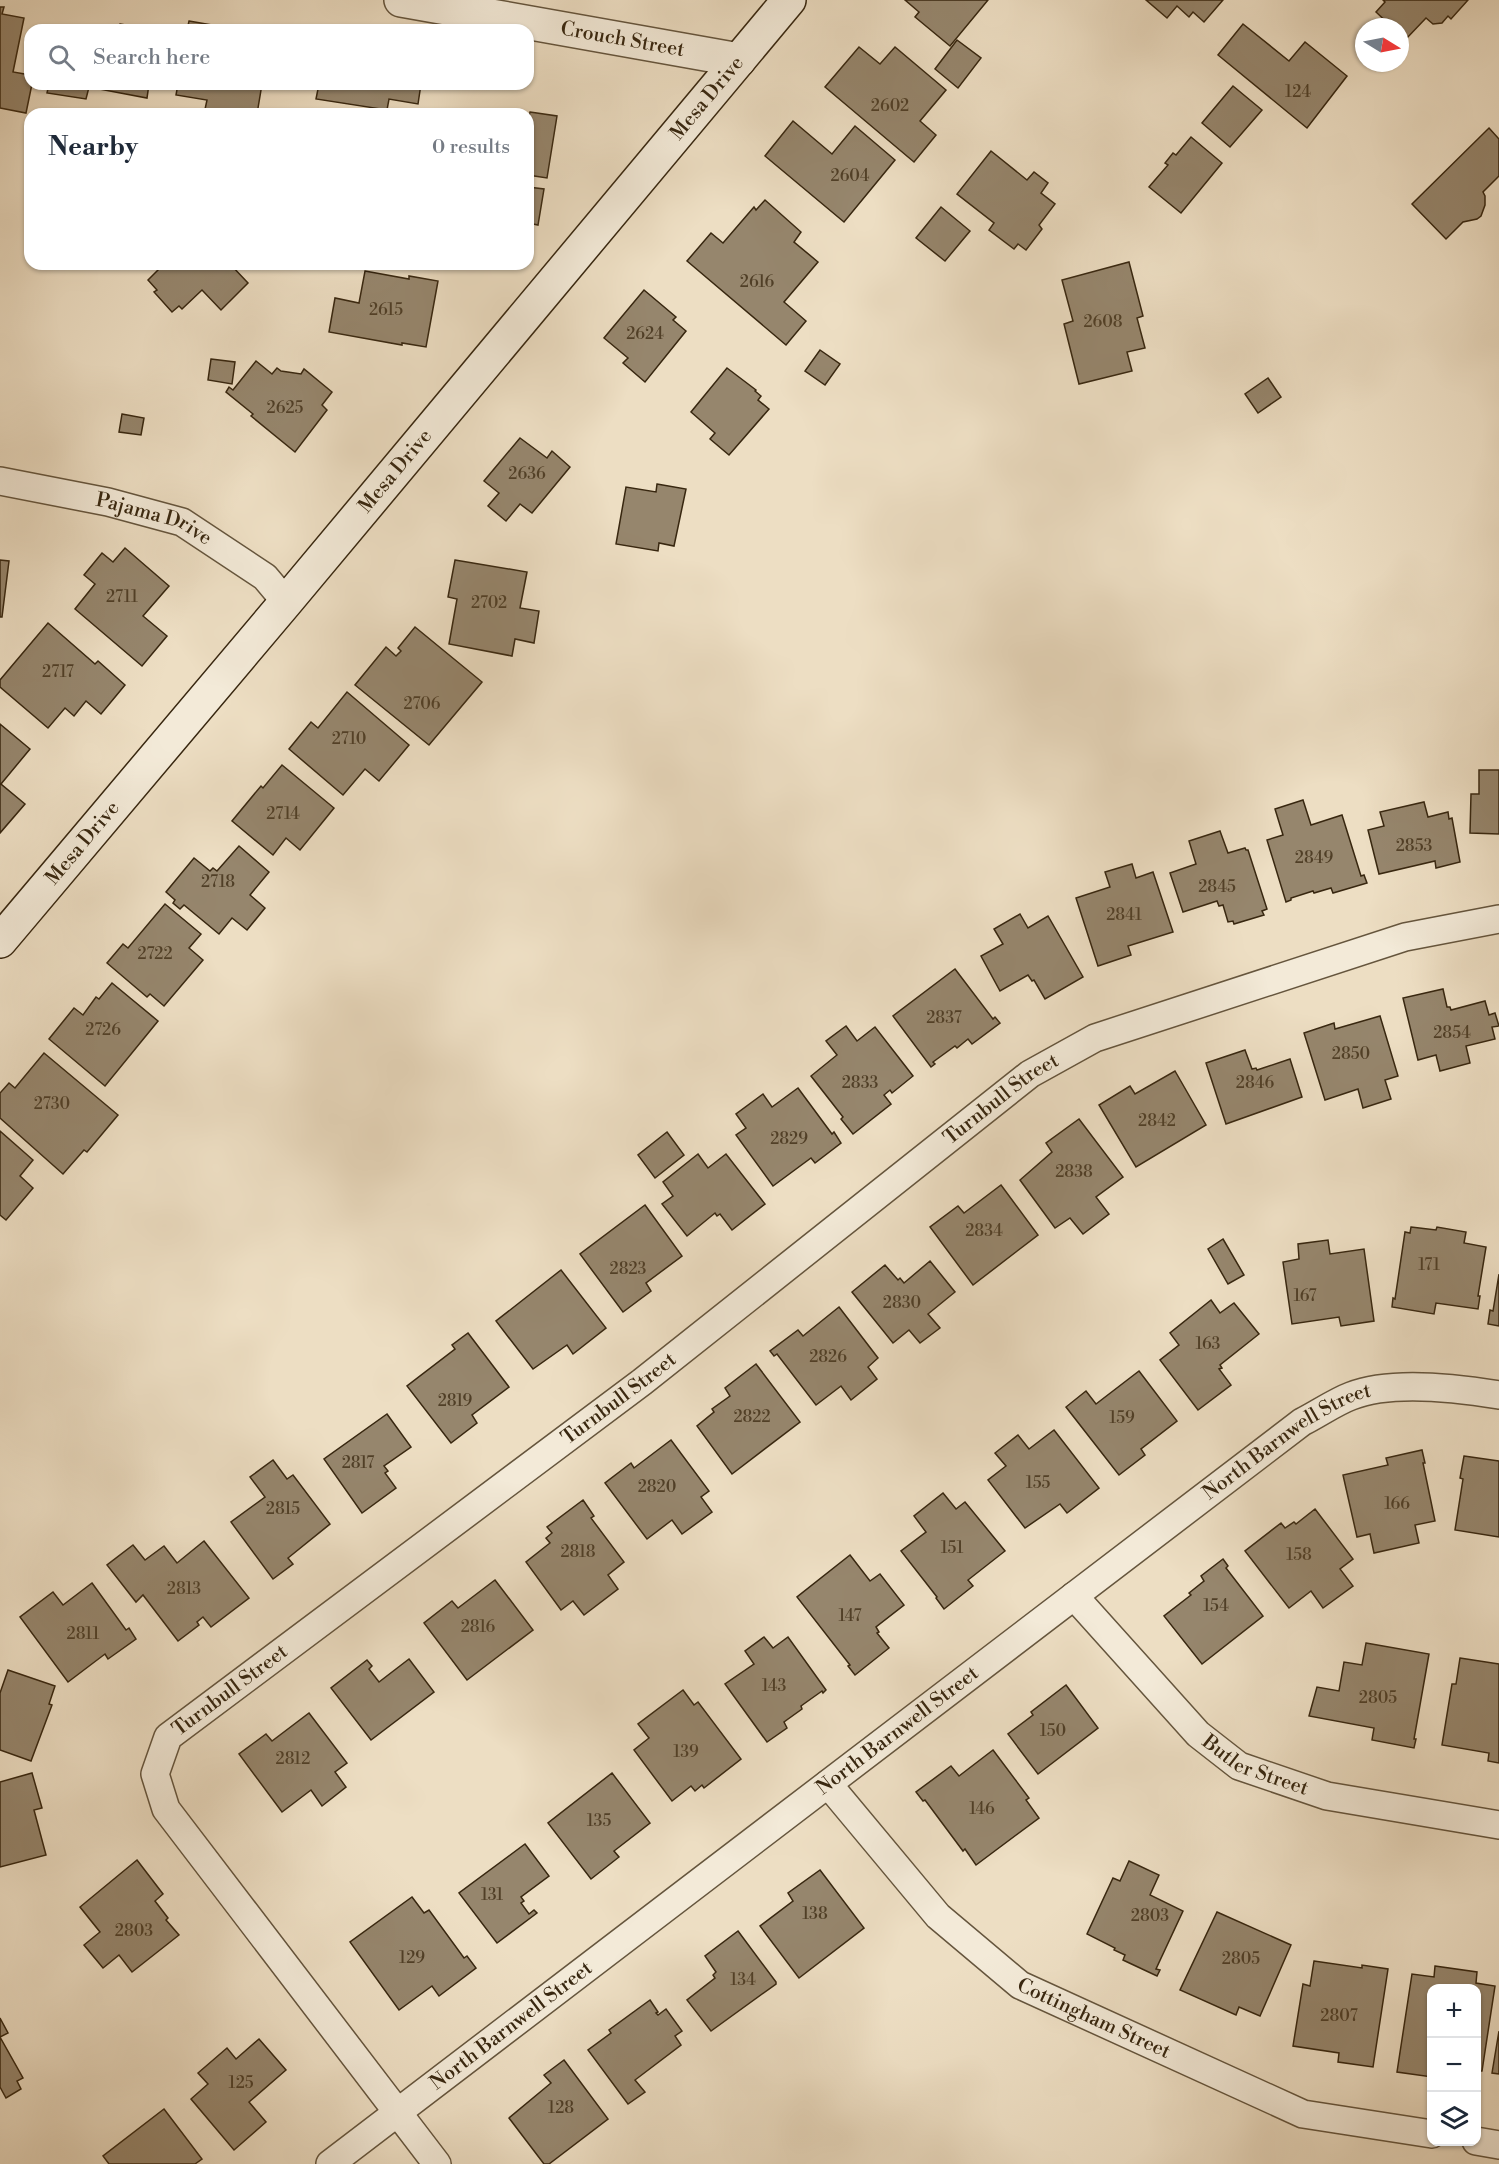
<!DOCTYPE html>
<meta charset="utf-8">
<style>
body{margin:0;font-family:"Libre Bodoni",serif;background:#f2f2f3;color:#1f2937}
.controls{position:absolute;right:18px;bottom:18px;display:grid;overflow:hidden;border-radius:12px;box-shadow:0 2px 4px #0004}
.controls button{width:54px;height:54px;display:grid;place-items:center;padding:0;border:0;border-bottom:2px solid #e0e1e3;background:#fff;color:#1f2937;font:30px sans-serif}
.compass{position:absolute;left:1355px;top:18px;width:54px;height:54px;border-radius:50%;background:#fff;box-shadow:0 2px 4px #0004;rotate:100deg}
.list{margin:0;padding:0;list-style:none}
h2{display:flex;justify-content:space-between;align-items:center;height:78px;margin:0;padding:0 24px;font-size:26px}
h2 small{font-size:20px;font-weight:400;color:#747a83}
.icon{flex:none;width:33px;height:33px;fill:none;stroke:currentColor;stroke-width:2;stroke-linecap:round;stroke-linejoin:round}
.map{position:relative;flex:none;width:1499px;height:2164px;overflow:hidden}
.search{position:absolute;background:#fff;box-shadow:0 2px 4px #0004;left:24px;top:24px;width:510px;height:66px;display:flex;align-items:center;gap:15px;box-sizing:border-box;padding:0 21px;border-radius:18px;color:#747a83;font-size:22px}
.panel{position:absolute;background:#fff;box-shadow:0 2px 4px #0004;left:24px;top:108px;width:510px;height:162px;border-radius:18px}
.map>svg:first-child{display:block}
.building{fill:#96866d;stroke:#382710;stroke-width:1.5}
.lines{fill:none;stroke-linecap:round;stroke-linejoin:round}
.minor-casing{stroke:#65553d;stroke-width:30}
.tertiary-casing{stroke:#65553d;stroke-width:36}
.secondary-casing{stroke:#382710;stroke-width:36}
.minor{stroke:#f3ead8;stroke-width:27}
.tertiary{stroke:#f3ead8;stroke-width:33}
.secondary{stroke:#f3ead8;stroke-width:33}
.labels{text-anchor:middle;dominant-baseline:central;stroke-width:5;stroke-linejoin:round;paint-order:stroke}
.number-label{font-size:16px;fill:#503f27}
.street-label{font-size:20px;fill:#382710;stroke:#f3ead8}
</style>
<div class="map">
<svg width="1499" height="2164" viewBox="0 0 1499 2164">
<rect width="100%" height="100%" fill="#eddec3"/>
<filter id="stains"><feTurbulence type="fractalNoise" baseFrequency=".00333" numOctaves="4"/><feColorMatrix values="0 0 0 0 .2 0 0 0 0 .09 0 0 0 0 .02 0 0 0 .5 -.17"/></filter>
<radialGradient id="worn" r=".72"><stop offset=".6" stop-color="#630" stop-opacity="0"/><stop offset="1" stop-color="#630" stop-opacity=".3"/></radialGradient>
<g class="building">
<polygon points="905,0 988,0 950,46 915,17 919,12"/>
<polygon points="1146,0 1223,0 1204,22 1193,12 1189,17 1177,6 1167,18"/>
<polygon points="1383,0 1468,0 1451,19 1448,16 1442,23 1433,24 1426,18 1406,39 1400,34 1400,27 1392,27 1376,12 1385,2"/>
<polygon points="0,7 4,7 2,14 24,18 13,72 30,75 30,84 32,84 26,113 0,108"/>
<polygon points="189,21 223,27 223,30 187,30"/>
<polygon points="120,24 154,30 119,30"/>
<polygon points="1243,24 1289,61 1305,42 1347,76 1307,128 1218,55"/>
<polygon points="957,40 981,58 958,88 935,69"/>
<polygon points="859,47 880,64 895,47 946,90 920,121 936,135 914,162 825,87"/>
<polygon points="49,84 149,84 147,98 89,87 86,99 47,93"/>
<polygon points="178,84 262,84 257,114 204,114 207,100 176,95"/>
<polygon points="319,84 421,84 418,104 389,99 387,110 316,99"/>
<polygon points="1233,86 1262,110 1230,147 1202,123"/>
<polygon points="530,112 557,116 547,178 528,175 528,120"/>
<polygon points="793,121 832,154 855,126 895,160 844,222 765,156"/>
<polygon points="1489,128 1499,139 1499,176 1483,192 1485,196 1485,205 1481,216 1477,219 1463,222 1446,239 1412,204"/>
<polygon points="1191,137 1222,163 1181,213 1149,187 1168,165 1165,163 1173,153 1176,155"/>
<polygon points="991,151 1027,180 1034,172 1048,183 1041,193 1055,204 1039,225 1042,229 1026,250 1018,244 1014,249 989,230 994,223 957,194"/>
<polygon points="528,187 544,189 538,225 528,223"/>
<polygon points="765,200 801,232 794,242 818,262 784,302 806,321 786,345 687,261 711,233 723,243 754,207 756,210"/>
<polygon points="941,207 970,231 945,261 916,238"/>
<polygon points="1129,262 1143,316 1137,318 1145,348 1127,352 1132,371 1079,384 1064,324 1073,321 1062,280"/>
<polygon points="164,264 230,264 248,283 221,310 202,290 182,309 179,306 172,312 154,292 157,290 148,280"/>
<polygon points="365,271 409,279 409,276 438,281 426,347 402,343 402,345 329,332 335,298 359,303"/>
<polygon points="644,290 676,317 673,320 686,331 645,382 623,363 628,358 604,338"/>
<polygon points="820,350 840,364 825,385 805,371"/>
<polygon points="211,359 235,362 232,384 208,380"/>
<polygon points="256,361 272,374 277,368 281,371 301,374 304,369 332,392 322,405 327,410 295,452 251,416 253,414 226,392 229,387 233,390"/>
<polygon points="727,368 756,390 755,391 761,396 758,400 769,409 729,455 710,439 715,433 691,412"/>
<polygon points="1268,378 1281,397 1258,413 1245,394"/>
<polygon points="122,414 144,418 141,435 119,432"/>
<polygon points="520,438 547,458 552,451 570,467 532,513 520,504 506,521 488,506 499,493 484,481"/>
<polygon points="657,484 686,489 674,546 659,543 658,551 616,544 626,487 656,492"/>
<polygon points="125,548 169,586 143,616 167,636 142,666 75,609 95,584 84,575 102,553 113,562"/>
<polygon points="0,560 9,561 2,617 0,617"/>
<polygon points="455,560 527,572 520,608 539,611 534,643 515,639 512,656 449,644 457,599 448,597"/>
<polygon points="48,623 95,664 98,661 125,685 101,714 86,701 74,716 65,708 48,728 0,687 0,680"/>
<polygon points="415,627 482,682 429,745 355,685 386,647 396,656 401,651 398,648"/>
<polygon points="347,692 409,745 379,781 365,769 343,795 289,749 311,722 318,728"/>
<polygon points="0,724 30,749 1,784 25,804 0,833"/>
<polygon points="282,765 334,808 300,850 286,838 273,855 232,821 261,786 263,788"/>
<polygon points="1479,770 1499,770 1499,834 1470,833 1471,794 1479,794"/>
<polygon points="1303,800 1311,825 1342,815 1361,876 1364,875 1367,883 1333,893 1331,888 1314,893 1313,891 1291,898 1291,900 1286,902 1267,840 1283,835 1275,809"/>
<polygon points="1424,802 1428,817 1448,812 1449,819 1452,818 1460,862 1436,868 1435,861 1379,874 1368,830 1384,826 1380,812"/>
<polygon points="1220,831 1228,853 1245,848 1246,850 1248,850 1267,909 1262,911 1264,915 1234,924 1233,921 1228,922 1223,905 1219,906 1217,901 1183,912 1170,873 1196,864 1189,841"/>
<polygon points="239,846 269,872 250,895 265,908 247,930 232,918 219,934 184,905 180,909 173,903 175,900 166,892 194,858 210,871 213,868 217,871"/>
<polygon points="1132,864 1136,878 1153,872 1173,932 1128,946 1131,955 1098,966 1076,898 1110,887 1105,872"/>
<polygon points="165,904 201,934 189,948 203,960 164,1006 150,994 147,997 107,963 123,944 128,948"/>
<polygon points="1020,914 1028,928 1048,916 1083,977 1045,999 1034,980 1032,981 1028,975 1000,991 981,956 1003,944 994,929"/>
<polygon points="955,969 993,1019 995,1017 1000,1023 972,1044 968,1039 957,1048 955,1046 933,1062 935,1064 931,1067 893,1016"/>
<polygon points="112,983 158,1021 105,1086 49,1039 74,1008 83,1015 96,997 99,999"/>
<polygon points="1443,989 1447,1007 1450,1007 1451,1010 1485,1001 1489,1015 1495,1013 1499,1026 1492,1027 1495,1039 1466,1046 1470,1063 1440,1071 1436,1055 1418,1060 1403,998"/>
<polygon points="1380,1016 1398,1076 1385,1080 1391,1099 1363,1108 1358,1089 1325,1100 1304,1033 1334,1023 1335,1029"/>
<polygon points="846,1026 857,1041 875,1027 913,1076 892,1093 890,1090 884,1095 891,1104 853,1134 841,1119 843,1117 811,1076 837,1055 826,1041"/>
<polygon points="1245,1050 1252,1069 1256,1068 1257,1070 1290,1059 1302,1097 1226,1124 1206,1063"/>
<polygon points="44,1053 118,1115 87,1152 84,1150 63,1174 0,1118 0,1093 9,1083 15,1088"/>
<polygon points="1175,1071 1206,1125 1136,1167 1099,1105 1130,1086 1135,1094"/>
<polygon points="798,1088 832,1134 834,1132 841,1143 815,1163 811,1158 773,1186 736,1135 746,1128 736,1114 763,1094 772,1107"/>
<polygon points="1079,1119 1123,1177 1096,1197 1109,1214 1083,1234 1070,1218 1055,1228 1020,1180 1052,1152 1046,1143"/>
<polygon points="0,1131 33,1160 20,1176 33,1188 6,1220 0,1215"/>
<polygon points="667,1132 684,1155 655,1178 638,1155"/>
<polygon points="698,1154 708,1168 726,1154 765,1204 732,1230 720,1214 717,1216 715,1213 687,1236 662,1204 673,1196 663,1182"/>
<polygon points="1001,1185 1038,1235 973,1285 930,1227 958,1206 964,1213"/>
<polygon points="645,1205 682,1256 646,1283 651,1291 623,1312 580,1254"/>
<polygon points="1411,1227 1436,1230 1437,1227 1466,1232 1464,1243 1486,1247 1478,1296 1480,1296 1478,1309 1436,1303 1434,1314 1392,1307 1393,1298 1395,1299 1405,1232 1410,1233"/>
<polygon points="1223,1239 1244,1275 1228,1284 1208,1249"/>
<polygon points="1328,1240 1330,1254 1364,1249 1374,1321 1341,1326 1339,1317 1292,1324 1283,1262 1299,1259 1298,1244"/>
<polygon points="930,1261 955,1292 928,1314 940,1328 920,1343 909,1330 893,1343 852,1292 885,1265 898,1280 900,1278 904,1283"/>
<polygon points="561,1270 606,1328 573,1354 567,1345 533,1369 496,1321"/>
<polygon points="1499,1274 1499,1326 1488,1324 1490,1310 1493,1311"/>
<polygon points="1211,1300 1220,1313 1234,1303 1259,1334 1220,1365 1222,1368 1219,1369 1231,1385 1198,1410 1160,1360 1179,1345 1170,1333"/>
<polygon points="839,1307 878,1358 868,1367 877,1379 851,1400 841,1386 816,1405 777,1354 774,1356 770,1351 798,1330 803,1336"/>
<polygon points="468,1333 509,1387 472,1415 477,1423 451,1443 407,1386 455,1349 452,1345"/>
<polygon points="756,1364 800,1422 732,1474 697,1426 714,1412 712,1409 730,1396 725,1388"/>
<polygon points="1139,1371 1177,1421 1141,1449 1145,1455 1119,1475 1066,1407 1086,1391 1096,1404"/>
<polygon points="387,1414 411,1447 384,1466 388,1471 385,1473 396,1488 362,1513 324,1459"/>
<polygon points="1054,1430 1099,1488 1067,1513 1060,1504 1025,1528 988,1480 1006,1466 995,1453 1018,1435 1029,1449"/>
<polygon points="671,1440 709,1491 701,1497 712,1512 682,1534 672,1520 647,1539 605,1483 631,1463 634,1468"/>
<polygon points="1422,1450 1425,1463 1423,1463 1435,1521 1415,1525 1419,1543 1374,1553 1370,1534 1357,1537 1343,1475 1388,1465 1386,1458"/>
<polygon points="1464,1456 1499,1461 1499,1537 1455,1530 1463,1479 1460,1478"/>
<polygon points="273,1460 287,1479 293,1475 330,1524 288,1558 293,1564 273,1579 231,1522 265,1497 250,1477"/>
<polygon points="943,1493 956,1509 965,1502 1005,1551 968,1580 973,1586 944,1609 936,1598 937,1597 901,1551 926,1532 914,1516"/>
<polygon points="583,1500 594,1516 591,1518 624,1562 608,1575 618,1589 584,1615 573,1601 561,1610 526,1562 550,1543 546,1538 552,1533 547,1527"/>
<polygon points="1315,1509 1353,1559 1340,1569 1353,1586 1323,1608 1311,1591 1289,1608 1245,1551 1281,1523 1285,1528 1294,1522 1296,1524"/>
<polygon points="204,1541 249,1598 211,1627 203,1617 197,1622 199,1625 178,1641 143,1595 136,1602 107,1565 133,1545 145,1560 164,1546 177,1563"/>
<polygon points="850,1555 870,1581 880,1574 904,1605 876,1627 879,1632 877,1633 889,1648 855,1675 848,1666 850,1665 797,1597"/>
<polygon points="1223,1559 1228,1566 1226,1568 1263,1616 1202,1664 1164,1616 1191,1595 1189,1593 1204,1581 1201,1576"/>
<polygon points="495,1580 533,1630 467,1680 424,1623 452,1601 458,1608"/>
<polygon points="92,1583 126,1630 129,1628 136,1639 108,1659 105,1654 68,1682 20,1617 53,1592 63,1605"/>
<polygon points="764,1637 773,1648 788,1637 826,1690 823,1693 822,1691 801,1706 802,1709 784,1722 787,1728 767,1742 725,1684 754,1664 745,1651"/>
<polygon points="1366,1643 1429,1654 1414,1739 1416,1739 1414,1748 1372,1740 1374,1728 1309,1716 1317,1687 1339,1691 1344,1662 1362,1665"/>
<polygon points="1460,1658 1499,1664 1499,1763 1488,1761 1489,1753 1442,1745 1452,1684 1456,1684"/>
<polygon points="409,1659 434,1692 371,1740 331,1688 367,1660 372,1666 369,1669 379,1682"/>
<polygon points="8,1670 55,1686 49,1704 52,1705 31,1761 0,1750 0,1693"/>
<polygon points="1066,1685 1098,1728 1038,1774 1008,1734 1033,1715 1031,1712"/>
<polygon points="683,1690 694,1705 698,1702 741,1759 704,1788 702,1785 695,1791 691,1786 672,1801 634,1750 649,1738 638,1724"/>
<polygon points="309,1713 347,1763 335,1772 346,1787 322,1806 311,1790 282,1812 239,1754 266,1734 272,1741"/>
<polygon points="993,1750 1029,1798 1026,1800 1039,1818 976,1865 965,1849 963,1851 925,1800 923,1801 916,1792 951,1766 959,1776"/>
<polygon points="32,1773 42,1808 34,1810 46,1855 0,1867 0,1782"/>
<polygon points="612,1773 650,1823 614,1851 619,1857 591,1879 548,1823"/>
<polygon points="525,1844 549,1876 521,1897 524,1901 521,1903 529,1914 534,1910 537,1913 497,1943 459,1893"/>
<polygon points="137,1860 163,1894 155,1901 168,1918 166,1920 179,1935 132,1972 119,1955 103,1968 84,1945 100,1932 80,1907"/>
<polygon points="1129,1861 1159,1875 1150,1895 1183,1911 1156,1969 1160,1970 1157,1976 1123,1960 1125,1955 1114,1950 1115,1948 1087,1934 1113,1878 1120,1881"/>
<polygon points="820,1870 864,1928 799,1978 760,1926 793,1901 788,1893"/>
<polygon points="412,1897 424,1913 429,1910 464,1958 467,1956 476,1968 439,1996 432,1986 399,2010 350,1942"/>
<polygon points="1217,1912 1291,1945 1260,2016 1239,2007 1236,2015 1180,1990"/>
<polygon points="738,1931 776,1982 776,1984 711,2031 687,2000 715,1978 713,1975 716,1972 705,1956"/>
<polygon points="1314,1961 1362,1968 1362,1965 1388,1969 1373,2067 1338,2062 1339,2053 1293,2046 1303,1984 1310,1986"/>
<polygon points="1435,1966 1477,1972 1476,1983 1495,1986 1482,2071 1476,2071 1476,1988 1432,1988 1432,2077 1397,2072 1412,1974 1434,1977"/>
<polygon points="650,2000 658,2012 656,2013 658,2015 666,2009 682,2031 675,2036 681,2045 635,2080 645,2092 628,2104 588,2050 611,2033 609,2030"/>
<polygon points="0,2018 8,2033 0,2037 23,2078 17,2081 21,2089 6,2098 0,2087"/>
<polygon points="1499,2031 1499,2074 1492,2073"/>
<polygon points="259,2039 286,2070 249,2102 266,2122 234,2150 191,2099 208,2084 198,2073 227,2048 236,2059"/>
<polygon points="564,2060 608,2119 549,2164 544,2164 509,2118 551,2083 544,2075"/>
<polygon points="164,2109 202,2159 195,2164 109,2164 103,2156"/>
</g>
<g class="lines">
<defs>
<g id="minor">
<path id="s1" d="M0,481L108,502L182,522L265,577L286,602"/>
<path id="s2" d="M1074,1596L1198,1734L1239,1766L1327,1796L1499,1825"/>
<path id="s3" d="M828,1784L938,1916L1020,1985L1303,2114L1432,2134"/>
<polyline points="1476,2141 1499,2145"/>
<path id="s4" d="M330,2164L1302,1422C1318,1414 1335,1402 1351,1396C1391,1380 1457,1388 1499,1395"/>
<path id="s5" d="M437,2164L166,1809L155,1774L168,1737L642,1382L1030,1074L1095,1038L1405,937L1499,919"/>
</g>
<g id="tertiary">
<path id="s6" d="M401,0L739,60"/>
</g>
<g id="secondary">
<path id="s7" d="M0,941L286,602L789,0"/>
</g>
</defs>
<use href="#minor" class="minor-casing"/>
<use href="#tertiary" class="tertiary-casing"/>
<use href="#secondary" class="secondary-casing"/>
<use href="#minor" class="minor"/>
<use href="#tertiary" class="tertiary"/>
<use href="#secondary" class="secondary"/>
</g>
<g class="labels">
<g class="number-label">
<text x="1298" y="92">124</text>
<text x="890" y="106">2602</text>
<text x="850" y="176">2604</text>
<text x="757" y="282">2616</text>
<text x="386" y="310">2615</text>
<text x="1103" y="322">2608</text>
<text x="645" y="334">2624</text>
<text x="285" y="408">2625</text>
<text x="527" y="474">2636</text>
<text x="122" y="597">2711</text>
<text x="489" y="603">2702</text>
<text x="58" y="672">2717</text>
<text x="422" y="704">2706</text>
<text x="349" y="739">2710</text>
<text x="283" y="814">2714</text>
<text x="1414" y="846">2853</text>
<text x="1314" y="858">2849</text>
<text x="218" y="882">2718</text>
<text x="1217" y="887">2845</text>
<text x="1124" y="915">2841</text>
<text x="155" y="954">2722</text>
<text x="944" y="1018">2837</text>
<text x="103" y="1030">2726</text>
<text x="1452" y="1033">2854</text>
<text x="1351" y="1054">2850</text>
<text x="860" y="1083">2833</text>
<text x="1255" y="1083">2846</text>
<text x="52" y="1104">2730</text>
<text x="1157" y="1121">2842</text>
<text x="789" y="1139">2829</text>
<text x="1074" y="1172">2838</text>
<text x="984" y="1231">2834</text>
<text x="1429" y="1265">171</text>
<text x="628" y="1269">2823</text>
<text x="1305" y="1296">167</text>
<text x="902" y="1303">2830</text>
<text x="1208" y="1344">163</text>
<text x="828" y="1357">2826</text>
<text x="455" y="1401">2819</text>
<text x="752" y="1417">2822</text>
<text x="1122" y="1418">159</text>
<text x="358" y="1463">2817</text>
<text x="1038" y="1483">155</text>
<text x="657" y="1487">2820</text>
<text x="1397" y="1504">166</text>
<text x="283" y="1509">2815</text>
<text x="952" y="1548">151</text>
<text x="578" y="1552">2818</text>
<text x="1299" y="1555">158</text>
<text x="184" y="1589">2813</text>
<text x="1216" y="1606">154</text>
<text x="850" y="1616">147</text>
<text x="478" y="1627">2816</text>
<text x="83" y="1634">2811</text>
<text x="774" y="1686">143</text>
<text x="1378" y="1698">2805</text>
<text x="1053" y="1731">150</text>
<text x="686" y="1752">139</text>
<text x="293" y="1759">2812</text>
<text x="982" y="1809">146</text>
<text x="599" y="1821">135</text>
<text x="492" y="1895">131</text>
<text x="815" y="1914">138</text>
<text x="1150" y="1916">2803</text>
<text x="134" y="1931">2803</text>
<text x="412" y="1958">129</text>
<text x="1241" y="1959">2805</text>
<text x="743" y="1980">134</text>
<text x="1339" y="2016">2807</text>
<text x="241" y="2083">125</text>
<text x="561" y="2108">128</text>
</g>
<g class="street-label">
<text stroke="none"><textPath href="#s6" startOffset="225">Crouch Street</textPath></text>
<text stroke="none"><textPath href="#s7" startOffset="1100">Mesa Drive</textPath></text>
<text stroke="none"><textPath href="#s7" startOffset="614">Mesa Drive</textPath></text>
<text stroke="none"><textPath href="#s1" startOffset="159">Pajama Drive</textPath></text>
<text stroke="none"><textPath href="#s7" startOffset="128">Mesa Drive</textPath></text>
<text stroke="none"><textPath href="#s5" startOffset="1572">Turnbull Street</textPath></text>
<text stroke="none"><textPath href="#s5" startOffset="1086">Turnbull Street</textPath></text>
<text stroke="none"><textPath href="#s4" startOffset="1200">North Barnwell Street</textPath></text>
<text stroke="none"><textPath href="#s5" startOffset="600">Turnbull Street</textPath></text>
<text stroke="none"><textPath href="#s4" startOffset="714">North Barnwell Street</textPath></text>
<text stroke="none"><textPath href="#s2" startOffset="252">Butler Street</textPath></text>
<text stroke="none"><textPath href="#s3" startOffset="360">Cottingham Street</textPath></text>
<text stroke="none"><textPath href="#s4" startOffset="228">North Barnwell Street</textPath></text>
</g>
</g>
<rect width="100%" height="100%" filter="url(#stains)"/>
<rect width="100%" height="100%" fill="url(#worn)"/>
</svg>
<div class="controls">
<button>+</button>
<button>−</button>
<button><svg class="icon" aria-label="layers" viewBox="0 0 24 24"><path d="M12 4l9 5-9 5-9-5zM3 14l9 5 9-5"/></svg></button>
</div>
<svg class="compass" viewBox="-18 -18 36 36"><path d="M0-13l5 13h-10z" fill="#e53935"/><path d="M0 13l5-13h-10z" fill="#747a83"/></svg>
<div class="search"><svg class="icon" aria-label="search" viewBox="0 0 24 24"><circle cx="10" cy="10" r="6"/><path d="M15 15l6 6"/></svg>Search here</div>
<section class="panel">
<h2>Nearby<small>0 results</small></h2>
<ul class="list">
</ul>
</section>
</div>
